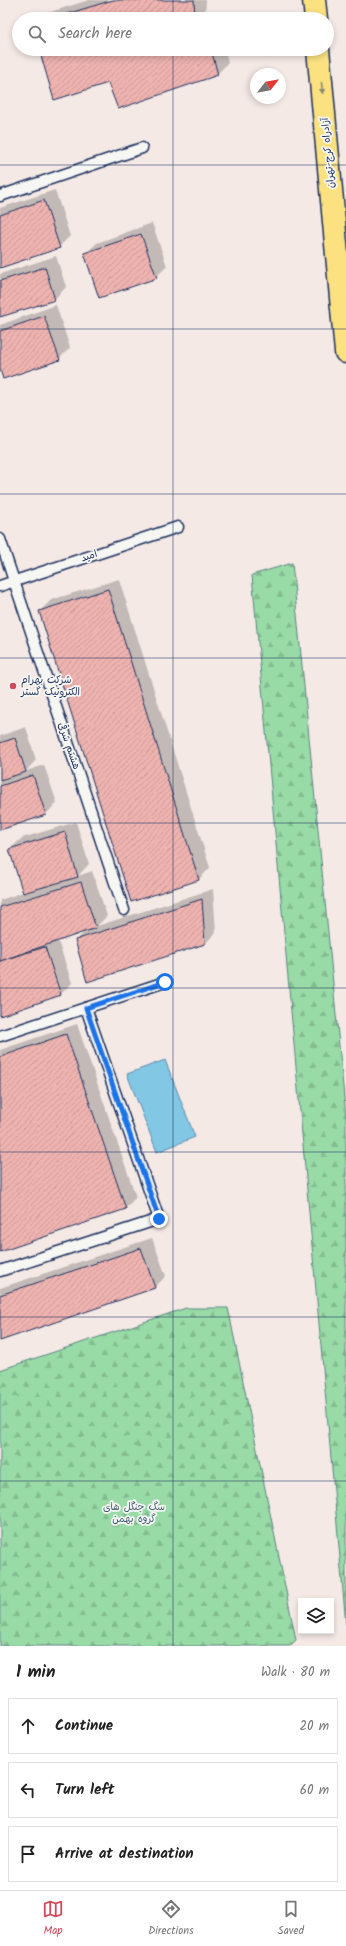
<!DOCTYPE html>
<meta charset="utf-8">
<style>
body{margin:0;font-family:Kalam,"Playpen Sans Arabic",sans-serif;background:#f2f2f2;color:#222}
.controls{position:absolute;right:12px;bottom:12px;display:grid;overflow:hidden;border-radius:0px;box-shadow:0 2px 6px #0003}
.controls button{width:36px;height:36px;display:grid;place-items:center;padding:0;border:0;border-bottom:1px solid #e0e0e0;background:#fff;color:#222;font:20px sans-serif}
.compass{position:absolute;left:250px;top:68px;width:36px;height:36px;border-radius:50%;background:#fff;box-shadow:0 2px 6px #0003;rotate:59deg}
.stop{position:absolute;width:12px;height:12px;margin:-9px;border:3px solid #1a73e8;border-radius:50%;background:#fff}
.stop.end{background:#1a73e8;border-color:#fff;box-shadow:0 1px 4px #0008}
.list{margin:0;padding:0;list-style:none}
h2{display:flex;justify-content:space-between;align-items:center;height:52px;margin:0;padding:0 16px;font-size:17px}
h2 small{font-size:13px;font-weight:400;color:#767676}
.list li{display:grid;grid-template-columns:26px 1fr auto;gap:12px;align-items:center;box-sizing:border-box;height:56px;margin:0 8px 8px;padding:0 8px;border:1px solid #e0e0e0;border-radius:0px}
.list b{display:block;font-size:15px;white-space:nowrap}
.list em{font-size:13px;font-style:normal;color:#767676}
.icon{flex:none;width:22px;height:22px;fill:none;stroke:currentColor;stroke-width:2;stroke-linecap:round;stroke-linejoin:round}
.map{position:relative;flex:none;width:346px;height:1646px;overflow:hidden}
.search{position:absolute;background:#fff;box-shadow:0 2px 6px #0003;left:12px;right:12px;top:12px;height:44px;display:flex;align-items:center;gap:10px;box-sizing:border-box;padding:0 14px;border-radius:22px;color:#767676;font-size:15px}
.sheet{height:244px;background:#fff}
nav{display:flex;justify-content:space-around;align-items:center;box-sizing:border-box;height:56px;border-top:1px solid #e0e0e0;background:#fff;font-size:11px;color:#767676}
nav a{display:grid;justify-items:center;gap:2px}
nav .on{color:#d1495b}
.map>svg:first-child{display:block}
.forest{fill:url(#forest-firs);stroke:#5a8582}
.water{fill:#82c7e4;stroke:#598aae}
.shadow{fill:#0003}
.building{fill:url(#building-hatch);stroke:#1b2f5e}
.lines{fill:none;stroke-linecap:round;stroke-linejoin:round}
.service-casing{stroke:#1b2f5e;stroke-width:13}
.motorway-casing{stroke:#1b2f5e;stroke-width:25}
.service{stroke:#f6f6f2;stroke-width:10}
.motorway{stroke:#fbe180;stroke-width:22}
.oneway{fill:#8b886f}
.route{stroke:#1a73e8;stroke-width:5}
.grid{fill:none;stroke:#1b2f5e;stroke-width:1;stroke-opacity:0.55}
.poi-dot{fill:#d1495b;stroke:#f6f6f2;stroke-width:1.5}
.labels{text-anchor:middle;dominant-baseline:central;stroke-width:3.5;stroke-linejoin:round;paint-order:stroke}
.street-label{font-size:10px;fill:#1b2f5e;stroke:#f6f6f2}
.poi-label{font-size:10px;fill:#1b2f5e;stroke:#f6f6f2;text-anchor:start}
.park-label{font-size:10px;fill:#3a5a70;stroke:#f6f6f2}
</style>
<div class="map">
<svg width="346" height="1646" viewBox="0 0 346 1646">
<defs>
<pattern id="forest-firs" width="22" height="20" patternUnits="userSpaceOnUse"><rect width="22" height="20" fill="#99dba6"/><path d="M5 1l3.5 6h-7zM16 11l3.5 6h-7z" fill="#83bc91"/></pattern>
<pattern id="building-hatch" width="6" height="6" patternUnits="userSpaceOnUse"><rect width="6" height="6" fill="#eeb3af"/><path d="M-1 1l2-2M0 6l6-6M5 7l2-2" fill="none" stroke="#cc9a99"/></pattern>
</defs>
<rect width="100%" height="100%" fill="#f4e9e5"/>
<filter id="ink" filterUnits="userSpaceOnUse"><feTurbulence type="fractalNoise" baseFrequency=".025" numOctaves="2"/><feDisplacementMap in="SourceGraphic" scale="8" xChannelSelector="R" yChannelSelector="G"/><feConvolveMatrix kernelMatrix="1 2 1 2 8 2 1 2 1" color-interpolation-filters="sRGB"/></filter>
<g filter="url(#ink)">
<g class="forest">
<polygon points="292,563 346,1117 346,1625 252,575"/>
<polygon points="186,1308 228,1308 296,1640 290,1646 0,1646 0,1370"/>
</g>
<polygon class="water" points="165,1060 195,1137 157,1152 127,1074"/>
<g class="shadow">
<polygon points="89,0 206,0 205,19 38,19 44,14"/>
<polygon points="40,49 225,49 228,63 217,74 109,82"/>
<polygon points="55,190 70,236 59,247 0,267 0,208"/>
<polygon points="152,223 167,266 156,277 85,254 97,243"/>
<polygon points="56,256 66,287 55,299 0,316 0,274"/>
<polygon points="56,305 70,348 59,359 0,366 0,325"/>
<polygon points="119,579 210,868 199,879 132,900 40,611 51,600"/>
<polygon points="26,727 36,760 26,771 44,765 57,803 46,814 0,829 0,736"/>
<polygon points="76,822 89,864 78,876 92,871 107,916 97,926 213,889 216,932 205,944 76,941 85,931 58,941 72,983 61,994 0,1014 0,900 24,892 10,849 22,838"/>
<polygon points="77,1024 136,1197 125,1209 0,1251 0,1050"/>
<polygon points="152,1238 166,1276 155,1287 0,1340 0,1288"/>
</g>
<g class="building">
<polygon points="113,0 194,0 195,19 50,19"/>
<polygon points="39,49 211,49 218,75 118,109 108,83 54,100"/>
<polygon points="44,200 60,248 0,268 0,215"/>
<polygon points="141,234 157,278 99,298 84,253"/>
<polygon points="45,267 55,300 0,317 0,281"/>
<polygon points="44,316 60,360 3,379 0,369 0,331"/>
<polygon points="108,589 199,880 131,902 39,611"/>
<polygon points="15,738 26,772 0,780 0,743"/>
<polygon points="33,775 46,815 0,830 0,786"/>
<polygon points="65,832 78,877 23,893 9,849"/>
<polygon points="81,882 96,928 0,961 0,907"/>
<polygon points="202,899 205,944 87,982 75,940"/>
<polygon points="45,947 61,995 0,1016 0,961"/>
<polygon points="66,1034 126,1209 0,1252 0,1057"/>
<polygon points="141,1248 155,1288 0,1341 0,1295"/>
</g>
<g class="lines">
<defs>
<g id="service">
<polyline points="0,196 142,148"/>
<polyline points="0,539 124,910"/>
<polyline points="0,586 178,527"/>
<polyline points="0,1036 165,982"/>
<polyline points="0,1271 159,1219 86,1008"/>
</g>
<g id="motorway">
<polyline points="314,0 316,19"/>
<polyline points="318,49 346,352"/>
</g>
</defs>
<use href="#service" class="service-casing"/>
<use href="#motorway" class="motorway-casing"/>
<use href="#service" class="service"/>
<use href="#motorway" class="motorway"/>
</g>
<defs><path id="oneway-solid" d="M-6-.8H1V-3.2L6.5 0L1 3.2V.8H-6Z"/></defs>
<use class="oneway" href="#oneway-solid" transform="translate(322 88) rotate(85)"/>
</g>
<g class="lines" filter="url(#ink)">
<polyline class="route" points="159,1219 86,1008 165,982"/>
</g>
<path class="grid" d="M173,0V19M173,49V1646M0,165H346M0,329H346M0,494H346M0,658H346M0,823H346M0,988H346M0,1152H346M0,1317H346M0,1481H346"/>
<circle class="poi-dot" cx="13" cy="686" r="4"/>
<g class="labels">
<g class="street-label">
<text transform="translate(328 153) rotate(-95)">آزادراه کرج-تهران</text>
<text transform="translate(89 556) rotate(-18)">امید</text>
<text transform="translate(69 746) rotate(71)">هشتم شرقی</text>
</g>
<g class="poi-label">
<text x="21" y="680">شرکت بهرام<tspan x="21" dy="12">الکترونیک گستر</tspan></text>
</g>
<g class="park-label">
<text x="134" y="1507">سگ جنگل های<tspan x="134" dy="12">گروه بهمن</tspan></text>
</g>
</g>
</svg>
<div class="controls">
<button><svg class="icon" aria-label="layers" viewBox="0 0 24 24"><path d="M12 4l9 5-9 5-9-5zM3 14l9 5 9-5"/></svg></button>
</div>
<svg class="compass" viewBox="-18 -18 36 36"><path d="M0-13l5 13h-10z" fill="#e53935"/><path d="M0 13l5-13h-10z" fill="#767676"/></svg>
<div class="stop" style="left:165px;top:982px"></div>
<div class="stop end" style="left:159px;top:1219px"></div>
<div class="search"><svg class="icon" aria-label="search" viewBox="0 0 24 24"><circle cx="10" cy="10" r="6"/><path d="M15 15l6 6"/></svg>Search here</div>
</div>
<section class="sheet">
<h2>1 min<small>Walk · 80 m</small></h2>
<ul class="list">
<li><svg class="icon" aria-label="ahead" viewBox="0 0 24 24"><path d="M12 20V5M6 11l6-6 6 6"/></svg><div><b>Continue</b></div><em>20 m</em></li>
<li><svg class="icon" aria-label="left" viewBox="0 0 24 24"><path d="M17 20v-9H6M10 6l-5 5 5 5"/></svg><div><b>Turn left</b></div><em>60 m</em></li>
<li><svg class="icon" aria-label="arrive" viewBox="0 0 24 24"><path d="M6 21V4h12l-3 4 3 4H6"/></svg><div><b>Arrive at destination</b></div></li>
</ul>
</section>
<nav>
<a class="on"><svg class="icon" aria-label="map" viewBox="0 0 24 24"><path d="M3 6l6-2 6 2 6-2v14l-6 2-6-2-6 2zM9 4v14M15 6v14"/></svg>Map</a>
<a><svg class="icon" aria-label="directions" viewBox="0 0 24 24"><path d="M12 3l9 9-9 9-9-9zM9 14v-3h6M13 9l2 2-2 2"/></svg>Directions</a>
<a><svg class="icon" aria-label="saved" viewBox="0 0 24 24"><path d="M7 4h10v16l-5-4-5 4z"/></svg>Saved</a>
</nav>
